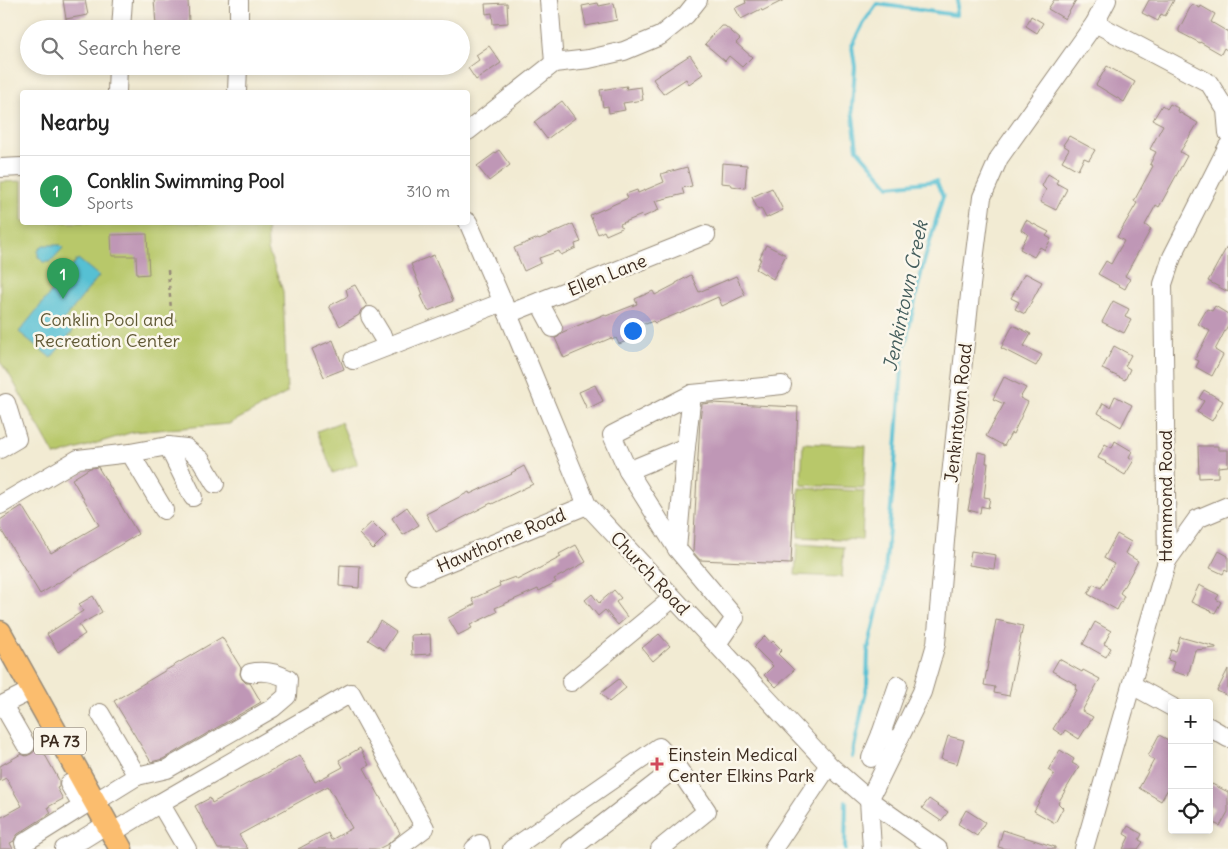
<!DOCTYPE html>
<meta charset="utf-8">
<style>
body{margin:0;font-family:Delius,sans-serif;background:#f2f2f2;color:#222}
.controls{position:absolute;right:15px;bottom:15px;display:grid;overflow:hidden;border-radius:5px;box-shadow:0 2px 8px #0003}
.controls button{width:45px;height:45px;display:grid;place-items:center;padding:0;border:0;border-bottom:1px solid #e0e0e0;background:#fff;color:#222;font:25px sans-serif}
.you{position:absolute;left:632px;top:330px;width:18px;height:18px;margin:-12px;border:4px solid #fff;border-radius:50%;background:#1a73e8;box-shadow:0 0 0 8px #1a73e833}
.badge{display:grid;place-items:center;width:32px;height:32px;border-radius:50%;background:#d1495b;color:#fff;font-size:16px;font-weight:700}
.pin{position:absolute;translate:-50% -41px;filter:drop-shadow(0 1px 2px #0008)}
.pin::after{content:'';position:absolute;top:26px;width:18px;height:15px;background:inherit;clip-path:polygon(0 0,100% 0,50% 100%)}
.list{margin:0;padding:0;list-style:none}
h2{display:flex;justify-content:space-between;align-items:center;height:65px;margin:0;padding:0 20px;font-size:21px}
h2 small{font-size:16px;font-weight:400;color:#767676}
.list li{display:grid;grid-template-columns:32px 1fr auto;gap:15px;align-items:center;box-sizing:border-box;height:70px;padding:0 20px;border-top:1px solid #e0e0e0}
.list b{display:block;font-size:19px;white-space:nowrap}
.list p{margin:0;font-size:16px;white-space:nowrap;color:#767676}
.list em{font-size:16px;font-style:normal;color:#767676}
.icon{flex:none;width:28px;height:28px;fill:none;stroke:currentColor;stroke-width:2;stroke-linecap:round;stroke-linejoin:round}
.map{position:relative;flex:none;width:1228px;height:849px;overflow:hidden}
.search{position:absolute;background:#fff;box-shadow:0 2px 8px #0003;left:20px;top:20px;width:450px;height:55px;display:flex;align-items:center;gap:12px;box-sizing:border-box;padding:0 18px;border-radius:28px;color:#767676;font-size:19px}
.panel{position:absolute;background:#fff;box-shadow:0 2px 8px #0003;left:20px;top:90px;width:450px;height:135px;border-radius:5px}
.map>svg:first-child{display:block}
.green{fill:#b8c86a;stroke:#7a7944}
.water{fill:#57c0d3;stroke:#497578}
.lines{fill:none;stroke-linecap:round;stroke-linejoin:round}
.stream{stroke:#57c0d3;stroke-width:4}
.building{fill:#bf97b6}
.minor-casing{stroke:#968a78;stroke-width:20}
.major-casing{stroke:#968a78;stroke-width:25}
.path{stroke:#968a78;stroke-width:2.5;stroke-dasharray:4 4;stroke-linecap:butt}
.minor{stroke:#fff;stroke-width:18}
.major{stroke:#fbbd6e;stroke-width:22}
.poi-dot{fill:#d1495b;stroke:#fbf7ec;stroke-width:2}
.labels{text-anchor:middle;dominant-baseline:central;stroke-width:5;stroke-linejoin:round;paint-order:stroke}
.shield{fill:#fbf7ec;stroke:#75685c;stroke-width:1}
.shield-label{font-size:16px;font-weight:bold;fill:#3b2a1e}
.street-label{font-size:18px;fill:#3b2a1e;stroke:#fbf7ec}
.park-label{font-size:18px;fill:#605935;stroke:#fbf7ec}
.poi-label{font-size:18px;fill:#3b2a1e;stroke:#fbf7ec;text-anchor:start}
.water-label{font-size:19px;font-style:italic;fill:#455e5d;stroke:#fbf7ec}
</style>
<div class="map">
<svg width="1228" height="849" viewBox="0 0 1228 849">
<rect width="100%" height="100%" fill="#fbf7ec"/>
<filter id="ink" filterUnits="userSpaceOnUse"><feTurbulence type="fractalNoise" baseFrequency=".02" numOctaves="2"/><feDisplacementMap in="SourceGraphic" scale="10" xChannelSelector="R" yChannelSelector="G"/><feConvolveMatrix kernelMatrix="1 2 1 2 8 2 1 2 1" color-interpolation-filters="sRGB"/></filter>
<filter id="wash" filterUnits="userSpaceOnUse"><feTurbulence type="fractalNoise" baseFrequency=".0096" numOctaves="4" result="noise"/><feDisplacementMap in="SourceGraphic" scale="20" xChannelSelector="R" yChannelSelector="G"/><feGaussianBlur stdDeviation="1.12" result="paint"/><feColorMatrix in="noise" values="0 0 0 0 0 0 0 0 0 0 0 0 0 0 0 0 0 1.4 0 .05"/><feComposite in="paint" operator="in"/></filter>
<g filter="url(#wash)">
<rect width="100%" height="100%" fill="#f2ebd3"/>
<g class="green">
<polygon points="22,181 22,222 267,223 268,250 283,291 287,393 229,424 133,432 55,456 9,374 0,362 0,182"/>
<polygon points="341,422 358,464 333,473 317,431"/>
<polygon points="803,443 866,446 864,488 801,485"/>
<polygon points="799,488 864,491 862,540 798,537"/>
<polygon points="797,544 844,547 842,577 795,575"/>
</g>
<g class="water">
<polygon points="43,245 60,245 63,248 50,262 43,262 38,257 38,251"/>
<polygon points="78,259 99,276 62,322 73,331 51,358 19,332"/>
</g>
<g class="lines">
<g class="stream">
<polyline points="852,757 867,686 868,649 884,582 895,464 903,354 922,269 943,196 936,181 889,186 857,149 852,108 855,67 852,46 863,24 877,4 956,15 958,0"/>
<polyline points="845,849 846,802"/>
</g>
</g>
<g id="blocks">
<g class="building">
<polygon points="63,0 85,0 88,15 66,19"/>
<polygon points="154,0 188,0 189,22 156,25"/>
<polygon points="745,0 784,0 762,11 761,9 741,19 735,8 746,3"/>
<polygon points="1054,0 1076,0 1065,19 1048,9"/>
<polygon points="1149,0 1174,0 1165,16 1161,14 1158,21 1142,13"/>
<polygon points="507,3 508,23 493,24 492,13 486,14 485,4"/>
<polygon points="598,3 599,6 614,3 617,20 586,26 582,6"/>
<polygon points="1192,4 1200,8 1201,6 1215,14 1211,22 1228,32 1228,51 1224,48 1221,54 1200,42 1200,43 1179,32 1179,29"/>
<polygon points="1031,16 1043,23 1037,33 1026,26"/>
<polygon points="721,26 725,26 740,39 736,43 752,57 742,67 729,56 725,61 705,44"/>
<polygon points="489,46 501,63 476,80 468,68 479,60 476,55"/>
<polygon points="690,55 703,74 689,84 686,79 663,94 653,79"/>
<polygon points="1107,66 1135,82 1124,102 1096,85"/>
<polygon points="627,86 626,89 641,87 643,100 623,103 625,110 609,113 608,106 603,107 600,90"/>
<polygon points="562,101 575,118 547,139 534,122"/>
<polygon points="1170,104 1178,108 1177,111 1198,123 1180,152 1187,156 1159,207 1156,205 1145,225 1151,229 1125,276 1130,279 1125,289 1098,274 1106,261 1111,264 1124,241 1117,237 1137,203 1134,201 1153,166 1150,164 1156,152 1150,149 1163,125 1153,120 1162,105 1167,109"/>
<polygon points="1069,136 1095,150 1089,160 1084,158 1078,170 1062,161 1069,149 1063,145"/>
<polygon points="499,150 510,165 489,181 477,166"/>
<polygon points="722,163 747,165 745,188 732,186 731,184 721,183"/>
<polygon points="687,167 692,186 682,188 684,194 655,201 659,210 643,217 642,215 620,224 622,228 606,235 604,231 598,234 590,215 628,198 626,194 637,190 638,193 664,182 661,174"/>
<polygon points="1048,174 1058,180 1056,183 1067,189 1056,210 1040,202 1046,190 1042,186"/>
<polygon points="772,188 783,210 766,218 761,208 758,210 752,197"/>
<polygon points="1026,220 1049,232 1046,236 1051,239 1045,250 1040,247 1034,257 1020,249 1028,234 1021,230"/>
<polygon points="573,224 581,242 575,244 576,248 561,255 559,251 539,258 541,263 524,271 514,248 538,238 539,239"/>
<polygon points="147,234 149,274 137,275 136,256 112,256 111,235"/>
<polygon points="766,245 786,255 773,279 756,269 761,259 759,259"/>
<polygon points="1228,245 1228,292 1208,281"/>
<polygon points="434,255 453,301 428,311 421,296 423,295 411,264"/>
<polygon points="1025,273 1042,282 1025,314 1015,309 1019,302 1011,298"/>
<polygon points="691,275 699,292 736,276 745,295 722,306 718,297 680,314 679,313 655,323 653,321 646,324 644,323 624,331 629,340 619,344 616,338 612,340 611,338 564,358 555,338 558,337 563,332 605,314 606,316 637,304 635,299 653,291 655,295 676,284 676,283"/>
<polygon points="355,285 367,306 361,310 359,315 340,326 329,306 348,296 346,289"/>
<polygon points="1113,301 1129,309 1125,317 1131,320 1124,333 1102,322"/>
<polygon points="1215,306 1228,314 1228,325 1215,350 1223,355 1212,376 1196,367 1199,361 1195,359 1210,331 1198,324 1207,309 1212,311"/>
<polygon points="1013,325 1031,334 1024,346 1042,355 1036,366 1001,348"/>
<polygon points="333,340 344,369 324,377 312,349"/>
<polygon points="1114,346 1131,355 1125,366 1130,369 1125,380 1102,369"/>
<polygon points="1004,377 1026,388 1020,398 1028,402 1013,434 1011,433 1004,446 986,436 1004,404 993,399"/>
<polygon points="595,385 603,401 587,409 579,392"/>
<polygon points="1204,390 1223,401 1212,421 1197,412 1204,401 1199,398"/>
<polygon points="1115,396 1132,405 1121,427 1098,413 1103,403 1110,407"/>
<polygon points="711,403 798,407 791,564 700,560 693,552 700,420 702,404"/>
<polygon points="1115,441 1132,451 1129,457 1134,460 1125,475 1105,463 1106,462 1098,458 1105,444 1112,448"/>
<polygon points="1198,446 1218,446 1218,450 1228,450 1228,466 1218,467 1218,477 1199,478"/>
<polygon points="978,452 987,454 986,463 988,463 984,497 990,498 988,508 981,506 980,513 968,510 973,485"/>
<polygon points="524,466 533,484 492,504 491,503 436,532 426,514 469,492 470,494 512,474 511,473"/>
<polygon points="98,467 138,534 40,594 0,528 0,520 22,506 51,553 99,525 72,479 90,468"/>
<polygon points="407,507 419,525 403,535 392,518"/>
<polygon points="372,522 386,536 373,549 359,534"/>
<polygon points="1117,534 1131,542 1125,553 1138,561 1120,593 1124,596 1117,610 1088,594 1093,584 1101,588 1114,564 1104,558"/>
<polygon points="576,545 586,562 554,579 556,582 539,591 538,589 495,608 497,612 470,625 472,628 458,635 448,618 475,604 472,599 500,586 499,583 515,577 517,580 561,557 559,554"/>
<polygon points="971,551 996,555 994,569 969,565"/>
<polygon points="1219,551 1228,556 1228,572 1225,570 1223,574 1210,568"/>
<polygon points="340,565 360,566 359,588 339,586"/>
<polygon points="1199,585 1219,595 1216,599 1221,602 1215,613 1191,602"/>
<polygon points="614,590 621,598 616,602 627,617 618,625 605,610 598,616 585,600 592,594 599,603"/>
<polygon points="93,596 102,612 79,625 85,634 58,652 47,634 83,611 79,604"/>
<polygon points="996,620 1023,626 1009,696 994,693 995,687 984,685"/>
<polygon points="380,621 396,632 384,650 368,640"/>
<polygon points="1095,622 1111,631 1104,644 1111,648 1106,657 1083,644"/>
<polygon points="430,634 431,654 412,655 411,635"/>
<polygon points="659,634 670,646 653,661 642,648"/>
<polygon points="765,636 771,643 773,641 782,650 778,654 794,670 776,687 764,675 773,666 754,647"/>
<polygon points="222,637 241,668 240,674 242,679 246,683 250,683 261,702 163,759 151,762 114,701"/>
<polygon points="1180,637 1216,647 1216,648 1195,650 1188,676 1171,671 1174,662 1168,660 1171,650 1176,651"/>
<polygon points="1059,659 1082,672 1083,670 1100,679 1082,711 1093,717 1079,739 1065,730 1062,735 1053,729 1077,690 1075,689 1077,685 1052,671"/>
<polygon points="1228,669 1228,696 1217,691"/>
<polygon points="619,679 626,688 609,702 601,693"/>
<polygon points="1159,735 1172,742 1172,782 1161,801 1139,788 1154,760 1148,756"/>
<polygon points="948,736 964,740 957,764 941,759"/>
<polygon points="39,744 59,780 59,787 57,788 63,799 48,807 51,813 18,834 15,838 14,841 10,843 13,849 0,849 0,818 22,806 6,778 0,781 0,766 21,754 26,756 31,754 35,751 37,746"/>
<polygon points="360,748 369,765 364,768 400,833 388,844 378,849 298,849 328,833 331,840 352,828 328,786 239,835 248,849 218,849 195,806 210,798 212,803 300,755 315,782 343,767 339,760"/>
<polygon points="1060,750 1074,759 1072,763 1079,767 1058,803 1063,808 1055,823 1034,811 1054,774 1048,770"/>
<polygon points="1212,784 1228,792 1228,812 1220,826 1209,821 1209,817 1214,808 1209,805 1209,789"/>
<polygon points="929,799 948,812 941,821 922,808"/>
<polygon points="966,810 985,822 977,836 958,824"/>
<polygon points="1128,826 1142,834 1139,840 1143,842 1138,849 1123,849 1129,837 1124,834"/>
<polygon points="1003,830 1055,847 1055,849 1006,849 998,847"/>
</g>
</g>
</g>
<g filter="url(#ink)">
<use href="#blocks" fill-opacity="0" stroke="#968a78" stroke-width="1"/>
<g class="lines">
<defs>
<g id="minor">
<polyline points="549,0 554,63"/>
<polyline points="1095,23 1209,83 1226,110 1228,133"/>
<polyline points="121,29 123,0"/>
<polyline points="239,29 239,0"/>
<polyline points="117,92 118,66"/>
<polyline points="237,92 238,66"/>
<polyline points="468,131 554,63 589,59 624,51 660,36 686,15 698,0"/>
<polyline points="0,168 22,167"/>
<polyline points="468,222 508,314 587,505 829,765 869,800 938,849"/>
<polyline points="539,302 553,328"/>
<polyline points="508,314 706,235"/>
<polyline points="370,316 388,346"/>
<polyline points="353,360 503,302"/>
<polyline points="0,406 6,403 17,439 0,449"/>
<polyline points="168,446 186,448 201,460 215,484"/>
<polyline points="130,453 168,446 193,497"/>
<polyline points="628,471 686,447"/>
<polyline points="0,505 78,459 130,453 164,510"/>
<polyline points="677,549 686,447 692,394"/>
<polyline points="1167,561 1197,519 1228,506"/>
<polyline points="415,576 587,505"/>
<polyline points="717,644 735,618 677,549 628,471 612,435 692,394 782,385"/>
<polyline points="571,682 673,598"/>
<polyline points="1132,685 1172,707"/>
<polyline points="3,705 26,745"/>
<polyline points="0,706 32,690"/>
<polyline points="1209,727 1228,738"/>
<polyline points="897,743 881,734 898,685"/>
<polyline points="871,758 881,734"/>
<path d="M137,776L167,769L273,708L287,696L288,679C275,672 264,670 250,673"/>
<polyline points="69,784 82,806"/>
<polyline points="95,802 137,776 100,713"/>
<polyline points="160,803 351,693 425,828 397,849"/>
<polyline points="112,833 160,803 187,849"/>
<polyline points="24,843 94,799"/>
<polyline points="64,849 83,839 107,824"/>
<polyline points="474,849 480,844 481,849"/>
<polyline points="512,849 659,747 677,767"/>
<polyline points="571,849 677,767 707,811 660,849"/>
<polyline points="773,849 829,765"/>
<polyline points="872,849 869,800 922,692 936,644 949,495 971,285 982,197 999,158 1095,23 1107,0"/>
<polyline points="1084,849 1167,561 1163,284 1172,257 1228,146"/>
</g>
<polyline id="major" points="0,632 121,849"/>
</defs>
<use href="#minor" class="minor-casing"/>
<use href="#major" class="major-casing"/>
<polyline class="path" points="168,270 171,310 177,324"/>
<use href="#minor" class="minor"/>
<use href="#major" class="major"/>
</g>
</g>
<path class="poi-dot" d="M654.5 756.5h5v5h5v5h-5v5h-5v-5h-5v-5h5z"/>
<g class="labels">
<rect class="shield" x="34" y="727.5" width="52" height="27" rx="4"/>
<g class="shield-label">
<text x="60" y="741">PA 73</text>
</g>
<g class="street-label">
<text transform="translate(607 275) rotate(-22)">Ellen Lane</text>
<text transform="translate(958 413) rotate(-84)">Jenkintown Road</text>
<text transform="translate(1165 496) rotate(-90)">Hammond Road</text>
<text transform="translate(501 540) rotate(-23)">Hawthorne Road</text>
<text transform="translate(650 573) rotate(47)">Church Road</text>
</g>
<g class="park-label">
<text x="107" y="319">Conklin Pool and<tspan x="107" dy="21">Recreation Center</tspan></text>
</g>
<g class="poi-label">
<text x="668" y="754">Einstein Medical<tspan x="668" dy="21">Center Elkins Park</tspan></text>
</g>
<g class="water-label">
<text transform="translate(905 296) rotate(-78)">Jenkintown Creek</text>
</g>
</g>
</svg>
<div class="controls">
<button>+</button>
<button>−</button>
<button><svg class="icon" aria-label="locate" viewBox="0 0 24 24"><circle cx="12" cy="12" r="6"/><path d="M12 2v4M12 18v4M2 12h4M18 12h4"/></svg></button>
</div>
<div class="you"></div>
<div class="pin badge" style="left:63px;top:299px;background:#2e9e5b">1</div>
<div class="search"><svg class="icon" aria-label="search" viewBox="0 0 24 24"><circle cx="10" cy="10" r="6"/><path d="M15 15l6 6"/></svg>Search here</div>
<section class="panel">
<h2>Nearby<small></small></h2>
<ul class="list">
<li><span class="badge" style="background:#2e9e5b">1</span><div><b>Conklin Swimming Pool</b><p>Sports</p></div><em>310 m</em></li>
</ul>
</section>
</div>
